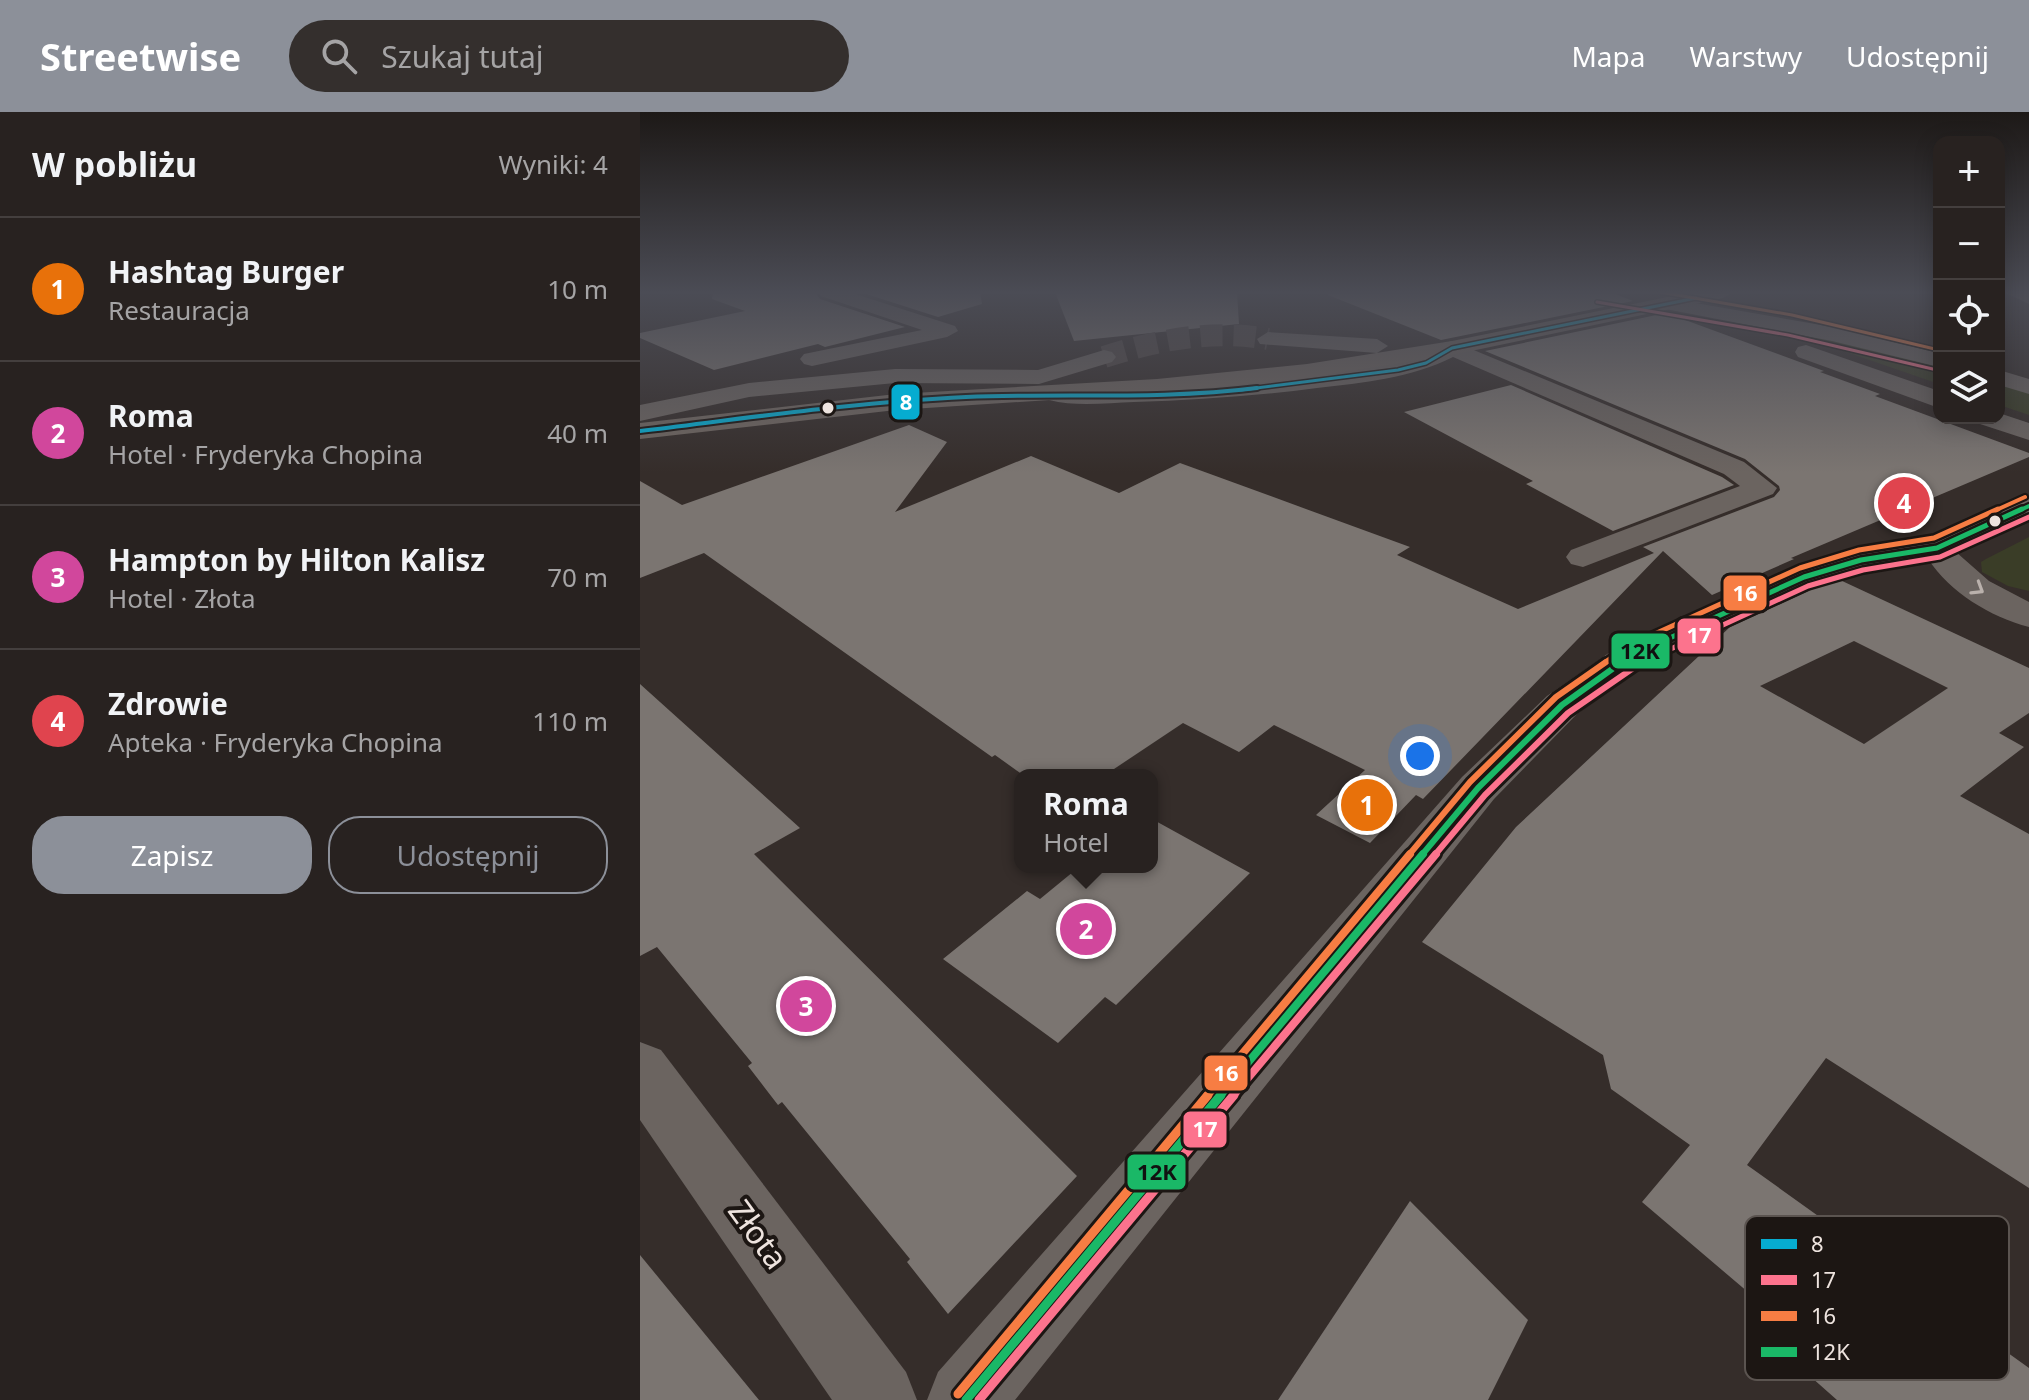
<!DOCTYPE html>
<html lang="pl">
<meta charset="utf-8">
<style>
body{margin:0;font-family:"Noto Sans",sans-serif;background:#342f2d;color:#f1f3f6}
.controls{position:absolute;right:24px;top:24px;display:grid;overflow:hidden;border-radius:16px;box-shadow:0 4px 20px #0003}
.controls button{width:72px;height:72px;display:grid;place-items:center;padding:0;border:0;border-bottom:2px solid #443f3e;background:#282220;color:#f1f3f6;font:40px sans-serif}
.you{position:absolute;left:780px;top:644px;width:28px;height:28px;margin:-20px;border:6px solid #fff;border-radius:50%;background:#1a73e8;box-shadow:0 0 0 12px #1a73e833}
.badge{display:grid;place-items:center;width:52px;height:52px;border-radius:50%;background:#8c9099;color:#fff;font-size:26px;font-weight:700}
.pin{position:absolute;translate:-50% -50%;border:4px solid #fff;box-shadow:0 2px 8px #0006}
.popup{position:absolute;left:374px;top:657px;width:144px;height:104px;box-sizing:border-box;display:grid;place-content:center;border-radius:16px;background:#282220;filter:drop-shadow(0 2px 6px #0005);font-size:26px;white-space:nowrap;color:#a5a4a5}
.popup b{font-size:30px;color:#f1f3f6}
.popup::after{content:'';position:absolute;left:50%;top:100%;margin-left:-16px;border:16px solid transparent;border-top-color:#282220}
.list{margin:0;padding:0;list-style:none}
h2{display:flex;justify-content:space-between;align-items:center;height:104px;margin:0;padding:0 32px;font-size:34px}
h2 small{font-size:26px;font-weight:400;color:#a5a4a5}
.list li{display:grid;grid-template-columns:52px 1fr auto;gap:24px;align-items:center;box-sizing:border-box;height:144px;padding:0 32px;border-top:2px solid #443f3e}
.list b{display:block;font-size:30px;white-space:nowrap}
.list p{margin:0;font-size:26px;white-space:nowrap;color:#a5a4a5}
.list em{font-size:26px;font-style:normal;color:#a5a4a5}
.actions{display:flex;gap:16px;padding:24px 32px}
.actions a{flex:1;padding:18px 0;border:2px solid #8c9099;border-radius:32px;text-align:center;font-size:28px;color:#8c9099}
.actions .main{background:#8c9099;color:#fff}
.icon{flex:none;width:44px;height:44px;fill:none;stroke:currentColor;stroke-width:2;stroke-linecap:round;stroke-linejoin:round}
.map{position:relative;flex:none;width:1389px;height:1288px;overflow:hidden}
header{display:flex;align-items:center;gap:48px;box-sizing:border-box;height:112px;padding:0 40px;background:#8c9099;color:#fff}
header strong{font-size:38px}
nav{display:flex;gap:44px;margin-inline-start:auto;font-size:28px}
.search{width:560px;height:72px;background:#342f2d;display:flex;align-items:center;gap:20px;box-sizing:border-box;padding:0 28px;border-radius:44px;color:#a5a4a5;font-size:30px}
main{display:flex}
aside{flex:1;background:#282220}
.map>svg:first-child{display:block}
.green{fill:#3a3d27}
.building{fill:#7b7571;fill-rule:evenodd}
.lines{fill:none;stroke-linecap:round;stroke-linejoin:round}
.minor-tunnel{stroke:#514845;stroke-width:22;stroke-dasharray:22 11;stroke-linecap:butt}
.minor{fill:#6b6460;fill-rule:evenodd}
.major{fill:#6f6660;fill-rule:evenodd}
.bus-1-far1-casing{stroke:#1c1613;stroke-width:6}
.bus-1-casing{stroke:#1c1613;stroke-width:8}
.bus-2-far4-casing{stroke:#1c1613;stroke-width:6}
.bus-2-far3-casing{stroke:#1c1613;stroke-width:10}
.bus-2-far2-casing{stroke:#1c1613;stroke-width:12}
.bus-2-far1-casing{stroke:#1c1613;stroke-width:14}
.bus-2-casing{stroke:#1c1613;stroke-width:15}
.bus-3-far5-casing{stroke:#1c1613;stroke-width:6}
.bus-3-far4-casing{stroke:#1c1613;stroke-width:8}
.bus-3-far3-casing{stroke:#1c1613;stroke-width:10}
.bus-3-far2-casing{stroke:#1c1613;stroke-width:12}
.bus-3-far1-casing{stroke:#1c1613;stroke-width:14}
.bus-3-casing{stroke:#1c1613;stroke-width:15}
.bus-4-far4-casing{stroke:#1c1613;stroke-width:8}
.bus-4-far3-casing{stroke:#1c1613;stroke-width:10}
.bus-4-far2-casing{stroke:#1c1613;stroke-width:12}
.bus-4-far1-casing{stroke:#1c1613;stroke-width:14}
.bus-4-casing{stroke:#1c1613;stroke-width:15}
.bus-1-far1{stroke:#06acd0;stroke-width:3}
.bus-1{stroke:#06acd0;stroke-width:4}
.bus-2-far4{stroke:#fc738d;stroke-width:3}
.bus-2-far3{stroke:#fc738d;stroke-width:5}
.bus-2-far2{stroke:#fc738d;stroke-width:6}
.bus-2-far1{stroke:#fc738d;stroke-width:8}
.bus-2{stroke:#fc738d;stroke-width:9}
.bus-3-far5{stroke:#f77d43;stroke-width:3}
.bus-3-far4{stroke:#f77d43;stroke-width:4}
.bus-3-far3{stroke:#f77d43;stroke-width:5}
.bus-3-far2{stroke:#f77d43;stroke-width:6}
.bus-3-far1{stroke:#f77d43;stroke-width:8}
.bus-3{stroke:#f77d43;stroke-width:9}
.bus-4-far4{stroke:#1ab867;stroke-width:4}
.bus-4-far3{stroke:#1ab867;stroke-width:5}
.bus-4-far2{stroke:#1ab867;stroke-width:6}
.bus-4-far1{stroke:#1ab867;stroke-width:8}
.bus-4{stroke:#1ab867;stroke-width:9}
.oneway{stroke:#bab1ac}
.bus-dot{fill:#eee4df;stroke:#1c1613;stroke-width:3}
.labels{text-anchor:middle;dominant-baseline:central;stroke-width:8;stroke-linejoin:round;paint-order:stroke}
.near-street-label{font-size:32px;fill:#eee4df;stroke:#1c1613}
.key{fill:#1c1613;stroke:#5b5450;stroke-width:2}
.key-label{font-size:22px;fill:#eee4df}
.line-badge{stroke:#1c1613;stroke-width:3}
.badge-label{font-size:22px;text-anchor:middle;font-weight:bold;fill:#fff}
.pale-badge-label{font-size:22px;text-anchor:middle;font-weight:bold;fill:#111}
</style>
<header>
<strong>Streetwise</strong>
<div class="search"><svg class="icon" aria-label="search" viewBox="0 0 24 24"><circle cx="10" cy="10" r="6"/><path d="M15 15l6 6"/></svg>Szukaj tutaj</div>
<nav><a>Mapa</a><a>Warstwy</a><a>Udostępnij</a></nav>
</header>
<main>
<aside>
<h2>W pobliżu<small>Wyniki: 4</small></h2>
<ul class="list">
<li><span class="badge" style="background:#e8710a">1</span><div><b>Hashtag Burger</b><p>Restauracja</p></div><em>10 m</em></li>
<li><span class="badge" style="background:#d1479c">2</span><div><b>Roma</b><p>Hotel · Fryderyka Chopina</p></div><em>40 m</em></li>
<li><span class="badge" style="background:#d1479c">3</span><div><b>Hampton by Hilton Kalisz</b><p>Hotel · Złota</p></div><em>70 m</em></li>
<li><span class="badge" style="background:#e0444e">4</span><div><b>Zdrowie</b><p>Apteka · Fryderyka Chopina</p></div><em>110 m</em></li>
</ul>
<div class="actions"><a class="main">Zapisz</a><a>Udostępnij</a></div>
</aside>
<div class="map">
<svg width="1389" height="1288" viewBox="0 0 1389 1288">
<rect width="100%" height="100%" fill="#352d2a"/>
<g class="green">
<polygon points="1097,209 1168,222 1299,254 1299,272 1154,222 1142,225 1095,211"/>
<polygon points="1359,272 1389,281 1389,303 1359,293"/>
<polygon points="1389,425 1389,479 1368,474 1342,460 1341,450 1346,447"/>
</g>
<g class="building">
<polygon points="73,180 175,180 180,187 265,215 185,235 178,232 74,258 0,226 0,221 105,199 72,187"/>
<polygon points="220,180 340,180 342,192 298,205"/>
<polygon points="415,180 597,180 599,212 434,229"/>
<polygon points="689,180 970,180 993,189 801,228 688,183"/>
<polygon points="1026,201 1184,259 1180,260 1240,282 1235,284 1389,341 1389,345 1151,446 1154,447 1072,483 1023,439 783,687 776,683 730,731 676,703 725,658 634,613 599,640 543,611 465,663 383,663 355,643 352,645 64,441 0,466 0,369 42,393 269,313 307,330 255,400 391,344 479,381 540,351 770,435 757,443 878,497 1014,441 1003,435 1134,385 1140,378 1139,374 1105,347 845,239"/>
<polygon points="871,273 1082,365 1094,373 973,419 886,372 893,369 764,300"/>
<path d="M1200,468L1389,556V601L1359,621L1384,635L1320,684L1389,722V1076L1186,946L1107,1053L1223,1136L1225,1131L1286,1175L1283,1180L1389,1256V1288H1197L1136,1234L1149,1215L1002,1090L1050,1033L971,977L963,943L782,830L876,715L1090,515L1177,475ZM1214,529L1308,576L1224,632L1120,574Z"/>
<polygon points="0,572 160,716 114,742 437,1064 308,1202 267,1150 270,1147 142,990 138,993 108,954 112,951 17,835 0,844"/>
<polygon points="512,707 610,761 476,893 465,885 418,931 303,847 387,779 400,787 439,755 512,755"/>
<polygon points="770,1089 888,1208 848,1288 638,1288"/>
<polygon points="0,1143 119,1288 0,1288"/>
</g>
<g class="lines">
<path class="minor-tunnel" d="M464,245C517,228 572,217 628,227"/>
<g class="minor">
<polygon points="178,180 209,180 315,214 318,219 307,225 172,254 164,252 160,247 164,242 282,218 181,184"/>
<polygon points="1364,180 1389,180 1389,192"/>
<polygon points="1027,186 1192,215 1299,241 1299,255 1192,229 1020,196 1017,192"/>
<polygon points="628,220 737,227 748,234 737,241 620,232 617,227"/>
<path d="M812,229L1104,350L1137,376L1133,382L943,455L931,452L926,445L931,438L1100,374L1084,362L813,245C771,266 723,271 677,276C616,284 555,288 494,290C467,291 436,295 409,288L405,283L409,278L418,275C525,276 637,273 743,253C767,248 788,235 812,229Z"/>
<polygon points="1166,233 1299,279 1299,296 1158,245 1155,240 1158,235"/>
<polygon points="464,238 472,240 476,245 472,250 399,272 255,271 109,285 0,309 0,293 109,271 255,257 398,258"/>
<polygon points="1359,258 1389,267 1389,282 1359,273"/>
<polygon points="1359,301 1389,311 1389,328 1340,312 1336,306 1359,306"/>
<path d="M1389,385V406L1316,440L1349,469L1389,490V515C1350,505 1310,480 1288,447L1226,457L1176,472L1004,552L937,602L854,687L375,1288H287L298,1260L822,665L907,584L976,536L1152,458L1221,438L1289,427Z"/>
<polygon points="0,930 21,938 266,1260 277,1288 192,1288 0,1008"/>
</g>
<polygon class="major" points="1052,180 1093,180 1083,186 812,243 667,266 517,281 256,298 0,327 0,311 256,282 517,267 667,252 812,229"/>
<defs>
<polyline id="bus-1-far1" points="601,278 758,258 786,251 812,236 1056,186"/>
<path id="bus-1" d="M0,319C108,306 217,290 326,285C423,281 520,288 617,276"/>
<polyline id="bus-2-far4" points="957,190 1148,223 1297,258"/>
<polyline id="bus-2-far3" points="998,552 1168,474 1223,458 1300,445 1389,405"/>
<polyline id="bus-2-far2" points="794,744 845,683 928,601 1002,550"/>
<polyline id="bus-2-far1" points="592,985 796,742"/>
<polyline id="bus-2" points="339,1288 594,983"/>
<polyline id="bus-3-far5" points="1020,180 1152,203 1299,238"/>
<polyline id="bus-3-far4" points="1354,399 1385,385"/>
<polyline id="bus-3-far3" points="963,552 986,535 1160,456 1219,438 1294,426 1358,397"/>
<polyline id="bus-3-far2" points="768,744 830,670 916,585 966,550"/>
<polyline id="bus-3-far1" points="566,985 770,742"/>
<polyline id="bus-3" points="318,1282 568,983"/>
<polyline id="bus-4-far4" points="1378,399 1389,394"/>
<polyline id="bus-4-far3" points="979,552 990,544 1164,465 1221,448 1297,436 1382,397"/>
<polyline id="bus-4-far2" points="781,744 838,676 922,593 982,550"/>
<polyline id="bus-4-far1" points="579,985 783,742"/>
<polyline id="bus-4" points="326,1288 581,983"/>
</defs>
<use href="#bus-1-far1" class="bus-1-far1-casing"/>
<use href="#bus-1" class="bus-1-casing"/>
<use href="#bus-2-far4" class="bus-2-far4-casing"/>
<use href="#bus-2-far3" class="bus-2-far3-casing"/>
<use href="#bus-2-far2" class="bus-2-far2-casing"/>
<use href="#bus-2-far1" class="bus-2-far1-casing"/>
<use href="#bus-2" class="bus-2-casing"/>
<use href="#bus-3-far5" class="bus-3-far5-casing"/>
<use href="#bus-3-far4" class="bus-3-far4-casing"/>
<use href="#bus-3-far3" class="bus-3-far3-casing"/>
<use href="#bus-3-far2" class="bus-3-far2-casing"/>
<use href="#bus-3-far1" class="bus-3-far1-casing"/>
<use href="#bus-3" class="bus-3-casing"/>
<use href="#bus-4-far4" class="bus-4-far4-casing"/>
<use href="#bus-4-far3" class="bus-4-far3-casing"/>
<use href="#bus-4-far2" class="bus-4-far2-casing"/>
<use href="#bus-4-far1" class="bus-4-far1-casing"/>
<use href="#bus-4" class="bus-4-casing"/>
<use href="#bus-1-far1" class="bus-1-far1"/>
<use href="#bus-1" class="bus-1"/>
<use href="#bus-2-far4" class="bus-2-far4"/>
<use href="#bus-2-far3" class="bus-2-far3"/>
<use href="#bus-2-far2" class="bus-2-far2"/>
<use href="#bus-2-far1" class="bus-2-far1"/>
<use href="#bus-2" class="bus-2"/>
<use href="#bus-3-far5" class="bus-3-far5"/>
<use href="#bus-3-far4" class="bus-3-far4"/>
<use href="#bus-3-far3" class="bus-3-far3"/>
<use href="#bus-3-far2" class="bus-3-far2"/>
<use href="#bus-3-far1" class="bus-3-far1"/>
<use href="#bus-3" class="bus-3"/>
<use href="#bus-4-far4" class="bus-4-far4"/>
<use href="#bus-4-far3" class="bus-4-far3"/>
<use href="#bus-4-far2" class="bus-4-far2"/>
<use href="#bus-4-far1" class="bus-4-far1"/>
<use href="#bus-4" class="bus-4"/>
</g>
<defs><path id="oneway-chevron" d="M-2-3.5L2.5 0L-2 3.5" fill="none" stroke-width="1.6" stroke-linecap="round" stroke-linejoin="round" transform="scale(2)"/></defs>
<use class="oneway" href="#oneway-chevron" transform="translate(1338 477) rotate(32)"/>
<linearGradient id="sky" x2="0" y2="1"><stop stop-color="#1d1917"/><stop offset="0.5" stop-color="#4b4c55"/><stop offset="1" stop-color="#4b4c55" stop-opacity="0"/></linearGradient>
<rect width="1389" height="361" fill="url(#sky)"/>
<g class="bus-dot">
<circle cx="188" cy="296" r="7"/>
<circle cx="1355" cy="409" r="7"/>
</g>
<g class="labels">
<g class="near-street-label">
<text transform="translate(119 1122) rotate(54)">Złota</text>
</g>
</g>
<rect x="1105" y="1104" width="264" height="164" rx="12" class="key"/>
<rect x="1121" y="1127" width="36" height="10" fill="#06acd0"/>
<rect x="1121" y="1163" width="36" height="10" fill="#fc738d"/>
<rect x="1121" y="1199" width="36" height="10" fill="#f77d43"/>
<rect x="1121" y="1235" width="36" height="10" fill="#1ab867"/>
<g class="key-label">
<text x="1171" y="1140">8</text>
<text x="1171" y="1176">17</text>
<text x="1171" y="1212">16</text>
<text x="1171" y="1248">12K</text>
</g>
<g class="line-badge">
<rect x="250" y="271" width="31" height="38" rx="8" fill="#06acd0"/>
<rect x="1082" y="462" width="46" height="38" rx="8" fill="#f77d43"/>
<rect x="1036" y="505" width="46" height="38" rx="8" fill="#fc738d"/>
<rect x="970" y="520" width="61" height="38" rx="8" fill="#1ab867"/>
<rect x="563" y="942" width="46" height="38" rx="8" fill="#f77d43"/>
<rect x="542" y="998" width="46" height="39" rx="8" fill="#fc738d"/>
<rect x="486" y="1041" width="61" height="38" rx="8" fill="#1ab867"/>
</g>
<g class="badge-label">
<text x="266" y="298">8</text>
<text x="1105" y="489">16</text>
<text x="1059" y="531">17</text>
<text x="586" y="969">16</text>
<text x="565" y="1025">17</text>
</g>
<g class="pale-badge-label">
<text x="1000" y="547">12K</text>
<text x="517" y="1068">12K</text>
</g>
</svg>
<div class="controls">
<button>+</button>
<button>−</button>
<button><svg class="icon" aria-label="locate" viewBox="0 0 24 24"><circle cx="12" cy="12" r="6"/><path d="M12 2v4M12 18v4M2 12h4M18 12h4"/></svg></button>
<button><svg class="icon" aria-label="layers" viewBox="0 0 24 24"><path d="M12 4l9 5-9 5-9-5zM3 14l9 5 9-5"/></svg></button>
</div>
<div class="you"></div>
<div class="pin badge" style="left:727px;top:693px;background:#e8710a">1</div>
<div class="pin badge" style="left:446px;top:817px;background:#d1479c">2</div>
<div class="popup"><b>Roma</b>Hotel</div>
<div class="pin badge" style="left:166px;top:894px;background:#d1479c">3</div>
<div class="pin badge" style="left:1264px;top:391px;background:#e0444e">4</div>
</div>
</main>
